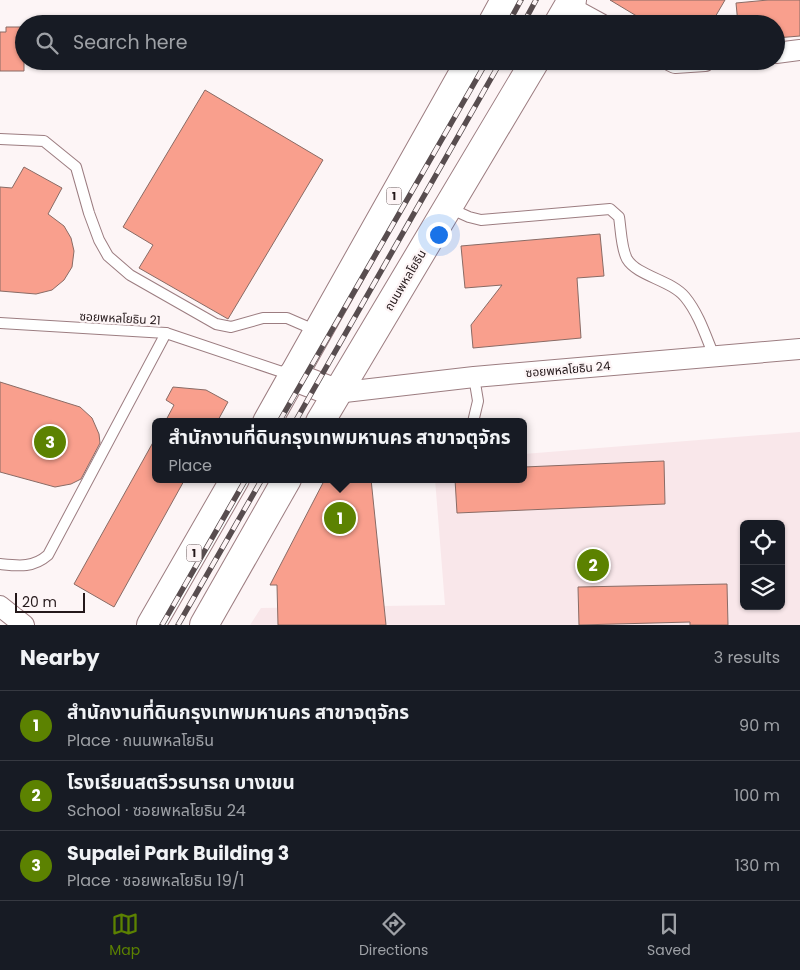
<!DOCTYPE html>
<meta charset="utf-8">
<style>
body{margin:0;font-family:Poppins,"Noto Sans Thai",sans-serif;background:#20242c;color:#f1f3f6}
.controls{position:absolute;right:15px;bottom:15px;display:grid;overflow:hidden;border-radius:8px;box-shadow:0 1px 4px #0004}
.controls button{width:45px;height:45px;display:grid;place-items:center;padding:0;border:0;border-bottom:1px solid #363941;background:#171b24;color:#f1f3f6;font:25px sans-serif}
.scale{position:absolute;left:15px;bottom:12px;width:70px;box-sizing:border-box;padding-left:5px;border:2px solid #24181a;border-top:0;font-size:14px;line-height:18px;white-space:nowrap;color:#24181a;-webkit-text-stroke:4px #fdf5f6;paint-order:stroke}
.you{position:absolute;left:438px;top:234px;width:18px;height:18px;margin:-12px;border:4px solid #fff;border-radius:50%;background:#1a73e8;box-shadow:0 0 0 8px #1a73e833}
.badge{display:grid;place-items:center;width:32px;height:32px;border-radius:50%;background:#5c8201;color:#fff;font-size:16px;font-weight:700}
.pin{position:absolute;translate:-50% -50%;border:2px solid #fff;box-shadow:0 1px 5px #0006}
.popup{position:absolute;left:152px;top:418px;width:375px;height:65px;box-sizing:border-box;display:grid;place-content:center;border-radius:8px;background:#171b24;filter:drop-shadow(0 1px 4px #0005);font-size:16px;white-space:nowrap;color:#9ea1a6}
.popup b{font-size:19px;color:#f1f3f6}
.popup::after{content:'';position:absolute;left:50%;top:100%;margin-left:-10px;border:10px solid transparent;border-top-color:#171b24}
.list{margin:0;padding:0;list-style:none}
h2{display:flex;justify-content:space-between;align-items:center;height:65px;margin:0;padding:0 20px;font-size:21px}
h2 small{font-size:16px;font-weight:400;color:#9ea1a6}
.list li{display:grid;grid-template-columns:32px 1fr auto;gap:15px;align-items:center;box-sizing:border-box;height:70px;padding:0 20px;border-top:1px solid #363941}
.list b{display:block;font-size:19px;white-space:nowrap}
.list p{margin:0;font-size:16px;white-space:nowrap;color:#9ea1a6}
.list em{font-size:16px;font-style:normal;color:#9ea1a6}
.icon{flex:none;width:28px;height:28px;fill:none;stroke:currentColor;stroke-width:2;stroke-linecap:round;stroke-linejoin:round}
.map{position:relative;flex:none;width:800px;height:625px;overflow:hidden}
.search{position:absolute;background:#171b24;box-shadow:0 1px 4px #0004;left:15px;right:15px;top:15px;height:55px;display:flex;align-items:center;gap:12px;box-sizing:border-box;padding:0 18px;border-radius:28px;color:#9ea1a6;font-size:19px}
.sheet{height:275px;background:#171b24}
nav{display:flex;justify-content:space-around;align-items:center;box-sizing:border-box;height:70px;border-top:1px solid #363941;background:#171b24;font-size:14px;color:#9ea1a6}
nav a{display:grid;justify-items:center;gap:2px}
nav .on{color:#5c8201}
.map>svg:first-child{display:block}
.built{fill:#f9e7ea;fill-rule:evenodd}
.building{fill:#f99f8d;stroke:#896b65}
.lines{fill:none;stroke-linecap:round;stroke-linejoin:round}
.service-casing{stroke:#9c7d81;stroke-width:12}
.minor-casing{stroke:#9c7d81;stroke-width:22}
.primary-casing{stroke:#9c7d81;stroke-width:30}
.service{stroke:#fff;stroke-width:10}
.minor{stroke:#fff;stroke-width:20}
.primary{stroke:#fff;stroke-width:28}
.rail-casing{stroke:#584d4f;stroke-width:5.5}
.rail{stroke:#fdf5f6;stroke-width:4;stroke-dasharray:11;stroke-linecap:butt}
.labels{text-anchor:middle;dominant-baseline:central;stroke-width:4.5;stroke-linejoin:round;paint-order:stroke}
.shield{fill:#fdf5f6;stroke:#655a5c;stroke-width:1}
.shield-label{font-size:11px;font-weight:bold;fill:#24181a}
.street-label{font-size:12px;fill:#24181a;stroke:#fdf5f6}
</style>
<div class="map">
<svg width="800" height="625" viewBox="0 0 800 625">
<rect width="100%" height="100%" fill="#fdf5f6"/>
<path class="built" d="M800,432V625H250L261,608L445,605L435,479H524V454ZM744,524H781V606H744Z"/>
<g class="building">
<polygon points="610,0 725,0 711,24 650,24"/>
<polygon points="768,0 800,0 800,36 776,38 776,24 738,24 736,3"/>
<polygon points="6,27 24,27 24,71 0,71 0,32 6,32"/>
<polygon points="205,90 323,160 228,319 139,268 153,245 123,227"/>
<polygon points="24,167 62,188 48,214 64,226 71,238 74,251 72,267 64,280 52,290 36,294 0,291 0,187 12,188"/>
<polygon points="600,234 604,276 577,278 581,338 473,348 471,325 502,285 465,288 461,246"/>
<polygon points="0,382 80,407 92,418 99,434 100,443 81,479 71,484 55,487 0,472"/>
<polygon points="173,387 206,390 228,402 217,422 165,422 174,405 166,400"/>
<polygon points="156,437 156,479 185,479 114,607 74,584"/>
<polygon points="664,461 665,504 457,513 455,479 524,479 524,467"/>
<polygon points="325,479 371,479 386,625 278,625 277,585 270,585"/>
<polygon points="727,584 728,625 690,625 690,622 579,625 578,587"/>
</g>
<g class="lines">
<defs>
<g id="service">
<polyline points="0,139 44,141 76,167 89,213 99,240 108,256 130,275 216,324 231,327 263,318 287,318 317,331"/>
<path d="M449,208L469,217L481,220L610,209L619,217C621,229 621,248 627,259C637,276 671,280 685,297C699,314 706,337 714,356"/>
<polyline points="0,323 166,333 291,375"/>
<polyline points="473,422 478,401 474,377"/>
<path d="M0,564C19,566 33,568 48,555L166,333"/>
</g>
<g id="minor">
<polyline points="568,6 601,24"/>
<polyline points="776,53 800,50"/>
<polyline points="671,61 675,63 705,61"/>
<polyline points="336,393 474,377 800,349"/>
<polyline points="0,606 24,625"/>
</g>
<g id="primary">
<polyline points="492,24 505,0"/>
<polyline points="558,24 572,0"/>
<polyline points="292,376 336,393"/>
<polyline points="267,422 470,61"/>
<polyline points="320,422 535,61"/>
<polyline points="151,625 235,479"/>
<polyline points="204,625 287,479"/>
</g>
</defs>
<use href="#service" class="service-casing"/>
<use href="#minor" class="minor-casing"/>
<use href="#primary" class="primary-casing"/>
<use href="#service" class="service"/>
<use href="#minor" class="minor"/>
<use href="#primary" class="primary"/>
<defs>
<g id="rail">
<polyline points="508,24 521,0"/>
<polyline points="523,24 536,0"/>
<polyline points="279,422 487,61"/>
<polyline points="295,422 501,61"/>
<polyline points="162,625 246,479"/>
<polyline points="178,625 262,479"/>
</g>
</defs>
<use href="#rail" class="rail-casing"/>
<use href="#rail" class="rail"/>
</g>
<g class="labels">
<g class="shield">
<rect x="386.5" y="187.5" width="15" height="17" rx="4"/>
<rect x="186.5" y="544.5" width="15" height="17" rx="4"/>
</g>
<g class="shield-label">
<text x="394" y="196">1</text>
<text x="194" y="553">1</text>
</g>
<g class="street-label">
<text transform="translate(405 280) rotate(-59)">ถนนพหลโยธิน</text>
<text transform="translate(120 318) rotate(3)">ซอยพหลโยธิน 21</text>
<text transform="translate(568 369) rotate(-5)">ซอยพหลโยธิน 24</text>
</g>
</g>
</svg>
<div class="controls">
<button><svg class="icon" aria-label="locate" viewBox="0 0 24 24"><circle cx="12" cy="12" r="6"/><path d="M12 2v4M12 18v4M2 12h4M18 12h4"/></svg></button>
<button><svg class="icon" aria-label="layers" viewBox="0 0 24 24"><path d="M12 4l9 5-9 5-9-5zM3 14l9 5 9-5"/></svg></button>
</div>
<div class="scale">20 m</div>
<div class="you"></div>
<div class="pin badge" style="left:340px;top:518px">1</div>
<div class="popup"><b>สำนักงานที่ดินกรุงเทพมหานคร สาขาจตุจักร</b>Place</div>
<div class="pin badge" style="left:593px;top:565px">2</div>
<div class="pin badge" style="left:50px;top:442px">3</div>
<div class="search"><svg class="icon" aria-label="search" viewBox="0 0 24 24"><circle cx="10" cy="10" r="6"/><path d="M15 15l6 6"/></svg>Search here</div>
</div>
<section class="sheet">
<h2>Nearby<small>3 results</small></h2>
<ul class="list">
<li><span class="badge">1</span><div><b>สำนักงานที่ดินกรุงเทพมหานคร สาขาจตุจักร</b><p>Place · ถนนพหลโยธิน</p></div><em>90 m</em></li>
<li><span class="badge">2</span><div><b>โรงเรียนสตรีวรนารถ บางเขน</b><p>School · ซอยพหลโยธิน 24</p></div><em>100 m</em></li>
<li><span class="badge">3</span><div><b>Supalei Park Building 3</b><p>Place · ซอยพหลโยธิน 19/1</p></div><em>130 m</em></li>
</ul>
</section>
<nav>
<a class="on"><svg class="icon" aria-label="map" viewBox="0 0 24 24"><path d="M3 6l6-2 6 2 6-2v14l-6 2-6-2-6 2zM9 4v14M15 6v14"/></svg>Map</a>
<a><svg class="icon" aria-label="directions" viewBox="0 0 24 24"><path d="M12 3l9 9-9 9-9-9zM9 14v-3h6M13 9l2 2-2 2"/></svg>Directions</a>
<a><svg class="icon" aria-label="saved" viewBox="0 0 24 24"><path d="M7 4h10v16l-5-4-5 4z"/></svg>Saved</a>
</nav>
